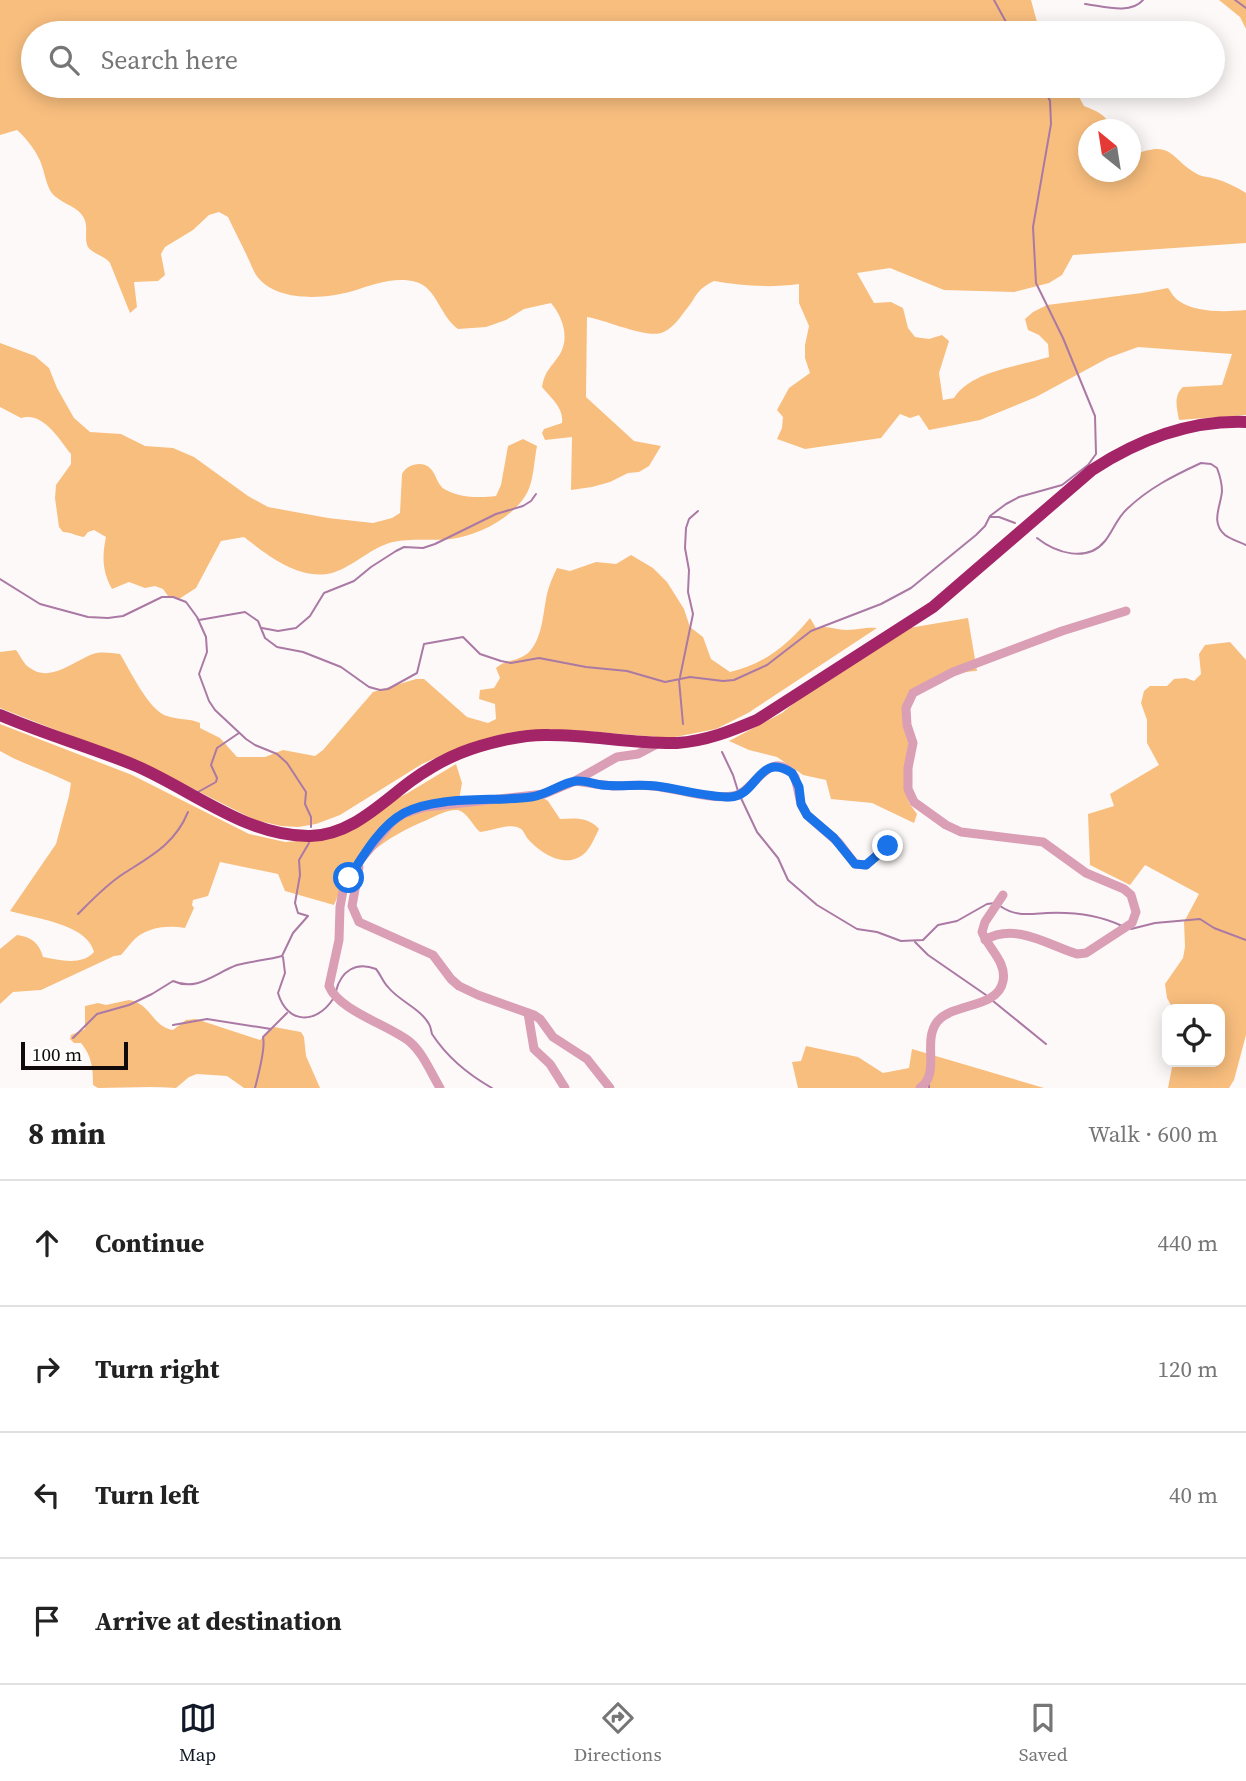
<!DOCTYPE html>
<meta charset="utf-8">
<style>
body{margin:0;font-family:"Source Serif 4",serif;background:#f2f2f2;color:#222}
.controls{position:absolute;right:21px;bottom:21px;display:grid;overflow:hidden;border-radius:14px;box-shadow:0 4px 18px #0003}
.controls button{width:63px;height:63px;display:grid;place-items:center;padding:0;border:0;border-bottom:2px solid #e0e0e0;background:#fff;color:#222;font:35px sans-serif}
.compass{position:absolute;left:1078px;top:119px;width:63px;height:63px;border-radius:50%;background:#fff;box-shadow:0 4px 18px #0003;rotate:330deg}
.scale{position:absolute;left:21px;bottom:18px;width:107px;box-sizing:border-box;padding-left:7px;border:4px solid #110a0a;border-top:0;font-size:19px;line-height:24px;white-space:nowrap;color:#110a0a;-webkit-text-stroke:5px #fff;paint-order:stroke}
.stop{position:absolute;width:21px;height:21px;margin:-16px;border:5px solid #1a73e8;border-radius:50%;background:#fff}
.stop.end{background:#1a73e8;border-color:#fff;box-shadow:0 2px 7px #0008}
.list{margin:0;padding:0;list-style:none}
h2{display:flex;justify-content:space-between;align-items:center;height:91px;margin:0;padding:0 28px;font-size:30px}
h2 small{font-size:23px;font-weight:400;color:#767676}
.list li{display:grid;grid-template-columns:46px 1fr auto;gap:21px;align-items:center;box-sizing:border-box;height:126px;padding:0 28px;border-top:2px solid #e0e0e0}
.list b{display:block;font-size:26px;white-space:nowrap}
.list em{font-size:23px;font-style:normal;color:#767676}
.icon{flex:none;width:38px;height:38px;fill:none;stroke:currentColor;stroke-width:2;stroke-linecap:round;stroke-linejoin:round}
.map{position:relative;flex:none;width:1246px;height:1088px;overflow:hidden}
.search{position:absolute;background:#fff;box-shadow:0 4px 18px #0003;left:21px;right:21px;top:21px;height:77px;display:flex;align-items:center;gap:18px;box-sizing:border-box;padding:0 24px;border-radius:38px;color:#767676;font-size:26px}
.sheet{height:595px;background:#fff}
nav{display:flex;justify-content:space-around;align-items:center;box-sizing:border-box;height:98px;border-top:2px solid #e0e0e0;background:#fff;font-size:19px;color:#767676}
nav a{display:grid;justify-items:center;gap:4px}
nav .on{color:#111827}
.map>svg:first-child{display:block}
.green{fill:#f8be7e}
.lines{fill:none;stroke-linecap:round;stroke-linejoin:round}
.stream{stroke:#aa79a4;stroke-width:2}
.minor{stroke:#da9eb5;stroke-width:9}
.highway{stroke:#a32467;stroke-width:12}
.route{stroke:#1a73e8;stroke-width:9}
</style>
<div class="map">
<svg width="1246" height="1088" viewBox="0 0 1246 1088">
<rect width="100%" height="100%" fill="#fef9f9"/>
<g class="green">
<path d="M0,0H1031L1040,33H33V86H1073L1084,106C1096,111 1109,115 1110,129L1088,130V172H1104V177L1111,172H1130L1131,156C1175,138 1168,159 1199,175C1204,177 1210,177 1216,179C1226,182 1237,187 1246,193V243L1073,255L1062,275L1049,283L1014,292L944,290L890,268L857,273L874,303L891,302L903,308L908,328L915,337L929,339L942,335L949,341L939,373L943,400L954,398C970,371 1020,366 1049,357L1048,344L1039,335L1028,330L1025,319L1033,312L1047,305L1142,293L1168,288C1171,292 1174,298 1179,301C1196,313 1226,312 1246,310V415L1179,420C1177,408 1173,396 1183,387L1222,385L1232,354L1138,347L1108,358L1036,397L980,420L929,430L919,415L910,418L900,414L881,438L805,449L777,439L782,428L783,417L777,410L789,388L810,373L805,358V345L809,326L799,303V284C770,288 742,286 714,281C694,291 698,296 685,311C679,319 671,330 661,333C645,338 606,320 587,317L586,397L634,441L661,446L649,466L639,472L628,473L610,482L592,487L571,490L572,437L545,440L542,433L544,429L562,423C564,408 551,398 542,387C545,370 551,368 560,354C570,337 562,316 551,303L524,309L506,320L486,327L458,329C439,315 437,288 416,282C395,276 372,285 353,291C325,299 276,303 256,275C253,270 250,262 247,256C241,243 234,230 228,217L219,212L209,215L193,230L165,247L161,254L165,275L158,281L134,282L137,307L130,313L110,263C104,255 94,255 88,247C83,237 90,225 82,215C75,205 59,203 51,192C46,183 45,175 42,166C38,153 27,139 17,130L0,135Z"/>
<polygon points="1219,0 1246,0 1246,29 1240,17"/>
<path d="M0,343L35,356L49,368L57,388L74,418L90,432L121,434L145,446L173,448L194,457L248,496L268,507L328,518L373,523L392,518L400,513L402,474C406,465 422,460 430,468C437,475 437,486 446,490C460,498 480,498 496,496L501,485L508,446L523,439L537,446C534,460 534,480 527,493C513,518 479,535 451,539C432,541 411,538 393,542C372,547 355,565 335,572C302,583 268,556 244,537L221,541L196,588L179,599L168,596L163,589L155,586L145,588L129,582L112,589C102,571 102,556 106,537L94,530L88,532L84,537C76,536 71,532 63,532L59,527L55,498L56,485L71,464V454C59,439 43,411 21,418L0,407Z"/>
<path d="M631,555L653,568L667,582L684,609L690,627L703,637L711,659L730,672C763,665 789,644 810,618L816,628C828,625 835,630 847,630C858,630 865,627 877,628L748,713L716,729L670,738L585,731L540,730L447,753L422,764L340,815L316,824L298,827L281,826L255,820L150,767L0,708V652L16,650C20,655 24,665 30,668C50,683 74,661 93,654C101,651 111,653 120,654C130,670 149,711 167,716C178,720 189,718 200,723V728L220,738L237,757H265L283,750L315,756L323,750L373,692L416,679H424L467,717L488,723L496,719L495,704L479,699L480,690L494,688L500,678L496,668C506,659 520,662 530,651C543,636 543,612 547,594C549,585 553,576 557,568L570,571L596,562L616,564Z"/>
<path d="M968,618L977,671C955,671 925,685 910,702L907,793L909,803L917,814L914,823L872,803L831,799L826,780L803,775L777,757L749,750L729,741L782,713L809,691L903,629Z"/>
<polygon points="1230,642 1246,660 1246,1035 1234,1080 1229,1088 1168,1088 1173,1062 1220,1062 1220,1009 1173,1009 1167,998 1165,984 1183,958 1185,947 1184,922 1199,894 1145,865 1130,885 1090,865 1088,814 1114,806 1110,794 1159,765 1147,743 1147,720 1141,703 1144,691 1150,686 1167,686 1174,679 1186,678 1194,681 1201,674 1199,654 1205,645"/>
<path d="M0,724L132,775L249,834L285,842L313,840L406,794L456,764L462,783L459,800L480,796L541,797L548,801L560,819C575,818 589,817 599,829C595,837 591,847 585,853C567,870 541,854 528,839C524,834 524,829 517,827C506,824 491,831 480,832C472,825 468,813 458,810C448,809 435,816 427,820C385,837 351,862 334,905L285,891L278,874L220,862L208,896L193,900L192,905L194,908L185,928C167,925 145,927 132,942C128,946 125,951 121,955L114,956L41,990L13,992L0,1004V949L17,935C32,937 39,943 43,957C59,960 82,966 94,952C88,924 33,918 10,911L56,844L69,796L71,783C47,771 22,764 0,751Z"/>
<path d="M129,1000C152,1004 152,1027 173,1030L186,1020L196,1019L260,1040L274,1027L301,1032L304,1037L306,1056L320,1088H244L227,1076L197,1074L189,1077L176,1088C149,1086 124,1088 98,1088L93,1085C93,1069 92,1056 81,1043H74L70,1039L71,1035L85,1029V1006L98,1003L106,1005Z"/>
<polygon points="806,1046 858,1057 883,1073 909,1068 912,1049 1044,1088 798,1088 792,1062 801,1061"/>
</g>
<g class="lines">
<g class="stream">
<polyline points="994,0 1012,33"/>
<polyline points="1235,0 1246,8"/>
<path d="M1085,4C1103,6 1130,15 1143,0"/>
<polyline points="990,517 999,517 1015,523"/>
<path d="M1037,538C1056,553 1087,563 1105,541C1113,531 1117,518 1127,509C1149,488 1173,476 1201,463L1211,464L1217,468C1220,476 1222,483 1222,491C1221,506 1210,522 1225,535C1230,539 1240,542 1246,545"/>
<polyline points="0,579 40,604 88,617 108,618 123,616 162,597 173,597 186,602 197,617 206,637 207,652 199,674 209,701 215,710 246,739 255,745 277,754 287,763 306,792 305,804 311,817 311,827"/>
<polyline points="199,620 245,612 258,621 265,638 277,647 303,652 341,667 369,687 380,690 388,689 417,673 424,644 463,637 480,654 501,661 511,663 539,658 586,667 627,671 665,682 690,677 723,681 734,680 767,665 811,631 881,604 911,588 976,535 985,526 990,516 1006,504 1019,497 1062,485 1088,465 1096,454 1095,416 1063,338 1036,283 1033,227 1051,124 1050,101 1043,86"/>
<polyline points="262,628 278,631 296,628 310,616 324,593 354,581 371,567 396,551 404,547 423,548 435,544 496,514 523,506 531,501 536,494"/>
<polyline points="680,677 693,614 688,592 689,570 685,548 686,528 689,519 698,511"/>
<polyline points="679,680 683,724"/>
<polyline points="722,752 733,775 738,791"/>
<polyline points="198,792 216,782 217,778 211,765 217,748 239,733"/>
<polyline points="740,796 757,832 778,858 788,880 817,905 857,929 877,932 901,941 923,940 938,925 957,921 987,904 995,903"/>
<path d="M1000,906C1016,917 1029,914 1047,913C1072,912 1099,915 1122,926"/>
<path d="M78,914C92,900 106,885 123,874C151,856 175,844 188,812"/>
<polyline points="1131,929 1155,923 1200,919 1214,928 1246,940"/>
<polyline points="915,942 928,955 986,995"/>
<path d="M283,957L285,973L278,993C287,1024 316,1025 333,999"/>
<path d="M336,991C341,971 356,961 376,969C381,975 383,982 388,987C399,1001 420,1008 429,1024C431,1027 431,1031 432,1034C447,1057 469,1075 492,1088"/>
<polyline points="993,1001 1046,1044"/>
<polyline points="173,1025 207,1019 271,1029"/>
<path d="M73,1038L97,1014L129,1005L152,994L173,981C197,992 215,973 237,965C252,961 268,960 282,956L293,933L308,916L298,913L295,903L300,875L299,860L309,843"/>
<path d="M255,1088C258,1076 266,1048 263,1037L287,1013"/>
<polyline points="929,1088 929,1085"/>
</g>
<g class="minor">
<path d="M575,781C588,783 601,785 613,786C626,786 639,784 652,786C678,788 707,800 733,796C754,794 770,744 795,777L801,804L807,815L839,843L855,864L866,865L888,846"/>
<polyline points="359,867 352,906 359,922 433,955 451,979 459,986 478,995 534,1015 540,1019 553,1037 587,1059 610,1088"/>
<path d="M985,940C1015,922 1048,945 1077,954L1086,953L1132,923L1136,912L1131,895L1124,889L1086,873L1043,842L961,832L946,825L914,802L908,789V768L913,743L907,725L906,708L913,693L953,672L1062,631L1126,611"/>
<polyline points="528,1013 534,1049 550,1064 565,1088"/>
<path d="M440,1088C431,1073 423,1053 410,1042C389,1025 339,1011 329,986L339,940L340,907L343,891L361,859L393,821L403,814L425,807L544,794L575,781L617,757L638,754L657,744"/>
<path d="M920,1088C941,1073 922,1042 937,1022C953,1002 998,1009 1003,981C1007,962 988,948 982,932L985,922L1003,895"/>
</g>
<path class="highway" d="M0,715C44,734 90,747 134,765C191,789 246,837 310,836C351,835 380,804 411,781C429,768 450,756 471,749C496,741 523,734 549,735C592,735 634,744 677,743C706,741 731,731 757,720L933,607L1092,470C1138,440 1190,420 1246,422"/>
</g>
<g class="lines">
<path class="route" d="M349,878C363,856 380,826 404,813C438,795 493,802 531,797C547,795 561,783 576,781C584,780 594,784 602,785C620,787 638,784 656,786C680,789 706,797 730,797C758,796 758,751 792,773L799,787L801,804L807,815L834,838L855,864L866,865L888,846"/>
</g>
</svg>
<div class="controls">
<button><svg class="icon" aria-label="locate" viewBox="0 0 24 24"><circle cx="12" cy="12" r="6"/><path d="M12 2v4M12 18v4M2 12h4M18 12h4"/></svg></button>
</div>
<svg class="compass" viewBox="-18 -18 36 36"><path d="M0-13l5 13h-10z" fill="#e53935"/><path d="M0 13l5-13h-10z" fill="#767676"/></svg>
<div class="scale">100 m</div>
<div class="stop" style="left:349px;top:878px"></div>
<div class="stop end" style="left:888px;top:846px"></div>
<div class="search"><svg class="icon" aria-label="search" viewBox="0 0 24 24"><circle cx="10" cy="10" r="6"/><path d="M15 15l6 6"/></svg>Search here</div>
</div>
<section class="sheet">
<h2>8 min<small>Walk · 600 m</small></h2>
<ul class="list">
<li><svg class="icon" aria-label="ahead" viewBox="0 0 24 24"><path d="M12 20V5M6 11l6-6 6 6"/></svg><div><b>Continue</b></div><em>440 m</em></li>
<li><svg class="icon" aria-label="right" viewBox="0 0 24 24"><path d="M7 20v-9h11M14 6l5 5-5 5"/></svg><div><b>Turn right</b></div><em>120 m</em></li>
<li><svg class="icon" aria-label="left" viewBox="0 0 24 24"><path d="M17 20v-9H6M10 6l-5 5 5 5"/></svg><div><b>Turn left</b></div><em>40 m</em></li>
<li><svg class="icon" aria-label="arrive" viewBox="0 0 24 24"><path d="M6 21V4h12l-3 4 3 4H6"/></svg><div><b>Arrive at destination</b></div></li>
</ul>
</section>
<nav>
<a class="on"><svg class="icon" aria-label="map" viewBox="0 0 24 24"><path d="M3 6l6-2 6 2 6-2v14l-6 2-6-2-6 2zM9 4v14M15 6v14"/></svg>Map</a>
<a><svg class="icon" aria-label="directions" viewBox="0 0 24 24"><path d="M12 3l9 9-9 9-9-9zM9 14v-3h6M13 9l2 2-2 2"/></svg>Directions</a>
<a><svg class="icon" aria-label="saved" viewBox="0 0 24 24"><path d="M7 4h10v16l-5-4-5 4z"/></svg>Saved</a>
</nav>
